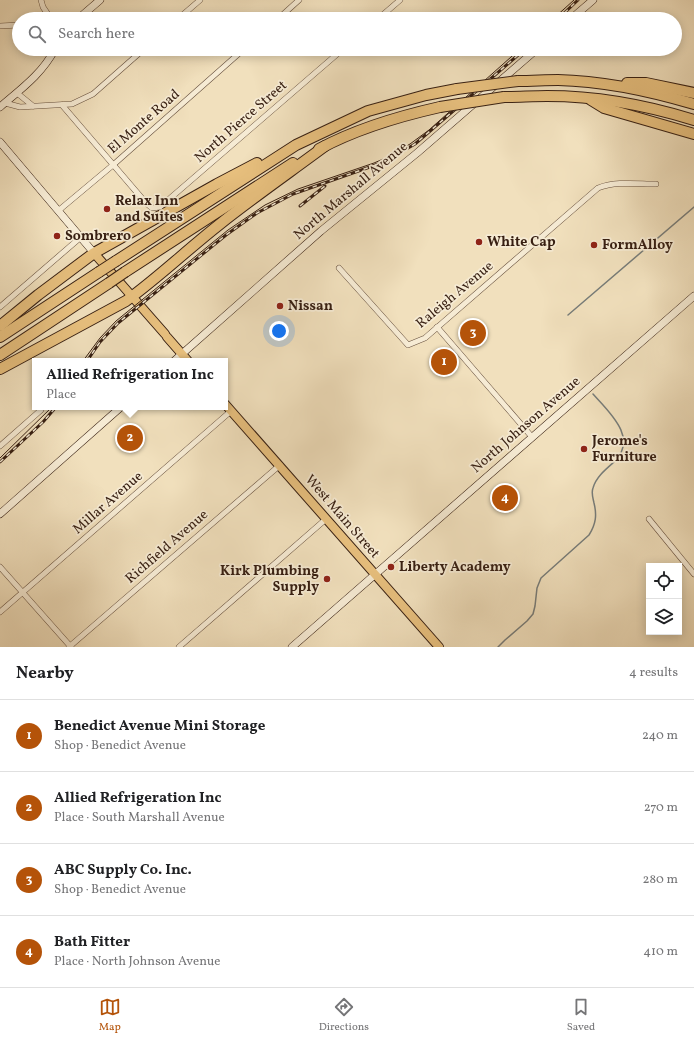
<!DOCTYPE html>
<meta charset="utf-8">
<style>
body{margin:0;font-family:Vollkorn,serif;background:#f2f2f2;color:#202124}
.controls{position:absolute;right:12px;bottom:12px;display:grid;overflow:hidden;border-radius:0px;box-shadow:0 2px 10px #0003}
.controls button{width:36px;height:36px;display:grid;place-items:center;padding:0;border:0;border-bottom:1px solid #e0e0e0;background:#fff;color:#202124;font:20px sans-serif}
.you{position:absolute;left:279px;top:331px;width:14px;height:14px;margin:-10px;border:3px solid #fff;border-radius:50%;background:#1a73e8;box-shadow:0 0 0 6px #1a73e833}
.badge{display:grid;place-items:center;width:26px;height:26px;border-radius:50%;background:#b45309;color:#fff;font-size:13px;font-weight:700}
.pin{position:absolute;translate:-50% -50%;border:2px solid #fff;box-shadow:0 1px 4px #0006}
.popup{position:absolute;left:32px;top:358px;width:196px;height:52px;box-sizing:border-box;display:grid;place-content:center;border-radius:0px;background:#fff;filter:drop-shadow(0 1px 3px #0005);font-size:13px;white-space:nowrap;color:#757577}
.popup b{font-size:15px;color:#202124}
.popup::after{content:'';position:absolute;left:50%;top:100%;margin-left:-8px;border:8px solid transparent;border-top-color:#fff}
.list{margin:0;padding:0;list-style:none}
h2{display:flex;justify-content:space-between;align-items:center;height:52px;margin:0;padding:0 16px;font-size:17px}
h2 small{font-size:13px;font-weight:400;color:#757577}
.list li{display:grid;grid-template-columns:26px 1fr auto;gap:12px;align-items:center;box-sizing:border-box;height:72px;padding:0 16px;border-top:1px solid #e0e0e0}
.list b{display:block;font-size:15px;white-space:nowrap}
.list p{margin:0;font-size:13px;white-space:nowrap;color:#757577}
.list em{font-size:13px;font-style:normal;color:#757577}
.icon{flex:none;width:22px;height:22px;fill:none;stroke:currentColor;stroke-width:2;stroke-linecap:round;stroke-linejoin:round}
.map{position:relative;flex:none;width:694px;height:647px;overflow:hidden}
.search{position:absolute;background:#fff;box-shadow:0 2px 10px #0003;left:12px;right:12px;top:12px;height:44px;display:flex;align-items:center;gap:10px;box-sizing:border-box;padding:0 14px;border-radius:22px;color:#757577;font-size:15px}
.sheet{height:340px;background:#fff}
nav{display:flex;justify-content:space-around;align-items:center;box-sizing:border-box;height:56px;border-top:1px solid #e0e0e0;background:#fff;font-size:11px;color:#757577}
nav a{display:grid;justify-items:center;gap:2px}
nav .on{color:#b45309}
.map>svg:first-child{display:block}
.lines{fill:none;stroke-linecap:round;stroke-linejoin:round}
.stream{stroke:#777c79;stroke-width:1.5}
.street-casing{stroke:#664f3d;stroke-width:6}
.secondary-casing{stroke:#371f12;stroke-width:8}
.primary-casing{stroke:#371f12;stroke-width:10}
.highway-casing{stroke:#371f12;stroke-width:12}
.street{stroke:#f6ebd4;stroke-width:5}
.secondary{stroke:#f6ebd4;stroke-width:7}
.primary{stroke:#e8c07e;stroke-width:8}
.highway{stroke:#e8c07e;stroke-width:10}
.tram{stroke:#371f12;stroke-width:1}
.rail-casing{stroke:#371f12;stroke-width:3}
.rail{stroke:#f6ebd4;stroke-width:1.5;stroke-dasharray:4.5;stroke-linecap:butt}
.highway-bridge-casing{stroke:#371f12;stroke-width:12;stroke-linecap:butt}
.highway-bridge{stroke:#e8c07e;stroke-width:10}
.poi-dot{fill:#8f2418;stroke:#f6ebd4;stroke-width:1.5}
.labels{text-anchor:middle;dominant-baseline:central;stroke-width:3.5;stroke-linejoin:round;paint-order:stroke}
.street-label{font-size:14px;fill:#371f12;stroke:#f6ebd4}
.poi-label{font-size:14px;font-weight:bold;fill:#371f12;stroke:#f6ebd4;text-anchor:start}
</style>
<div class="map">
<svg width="694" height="647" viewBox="0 0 694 647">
<rect width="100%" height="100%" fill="#f1e0bd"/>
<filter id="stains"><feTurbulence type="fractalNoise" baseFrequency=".005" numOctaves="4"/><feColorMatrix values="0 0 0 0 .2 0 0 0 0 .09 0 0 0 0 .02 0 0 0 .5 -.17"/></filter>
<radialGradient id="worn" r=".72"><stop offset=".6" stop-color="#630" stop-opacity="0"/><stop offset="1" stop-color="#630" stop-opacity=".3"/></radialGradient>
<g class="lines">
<g class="stream">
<polyline points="568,315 694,207"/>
<path d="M498,647L505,640L527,621L533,614L535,606L537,588L541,578L589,535C596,524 597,515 594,503C593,498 591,493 593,488C596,477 606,469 614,462C639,438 609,412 593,394"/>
</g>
<defs>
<g id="street">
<polyline points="41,0 43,7 51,19"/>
<polyline points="36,19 46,13"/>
<polyline points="178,19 200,0"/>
<polyline points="278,19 299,0"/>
<polyline points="378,19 400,0"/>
<polyline points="0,26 19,25"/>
<polyline points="17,93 33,106"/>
<polyline points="5,103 20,107 72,104 93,94 144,49"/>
<polyline points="62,105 146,203 152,208 160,207 343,49"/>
<polyline points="58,211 113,165 244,49"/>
<path d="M339,268L408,345L425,338L598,188C616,181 637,184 656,184"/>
<polyline points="0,307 81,237"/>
<polyline points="437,327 532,437"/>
<polyline points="0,446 41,410 41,407"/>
<polyline points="649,519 694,574"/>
<polyline points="0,567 71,647"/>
<polyline points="0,612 231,411"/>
<polyline points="69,647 280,465"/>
<polyline points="179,647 326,519"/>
</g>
<g id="secondary">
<polyline points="78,19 100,0"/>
<polyline points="571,19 593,0"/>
<path d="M0,107C21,89 42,74 55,49"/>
<polyline points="0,142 94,253"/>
<polyline points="174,361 321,231 417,153 537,49"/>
<polyline points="0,514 121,407"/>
<polyline points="292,647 694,296"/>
</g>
<g id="primary">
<polyline points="94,253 165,334"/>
<polyline points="167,337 188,361"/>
<polyline points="225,404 439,647"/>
</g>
<g id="highway">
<path d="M518,81C532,81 545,80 558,80C604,81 650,91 694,104"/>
<polyline points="627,83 646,83 694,93"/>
<path d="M504,97C518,97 533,96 547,96C597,96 646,105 694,120"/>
<polyline points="591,100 604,108 694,134"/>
<path d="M319,149C356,129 400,116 440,107"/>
<polyline points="116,261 296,145 368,111 426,95 457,89"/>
<polyline points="125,272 293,163"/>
<polyline points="0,326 38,295 94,253 217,184 257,163"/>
<polyline points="0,337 99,272"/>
<polyline points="0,355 109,283"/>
<path d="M0,369L126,301C159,277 188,249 220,224C254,197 290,172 325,146"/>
</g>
</defs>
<use href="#street" class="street-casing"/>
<use href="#secondary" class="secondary-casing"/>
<use href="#primary" class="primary-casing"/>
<use href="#highway" class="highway-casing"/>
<use href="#street" class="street"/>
<use href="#secondary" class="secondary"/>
<use href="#primary" class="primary"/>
<use href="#highway" class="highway"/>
<g class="tram">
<polyline points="553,19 574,0"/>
<polyline points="83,361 100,338 116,321 228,230 265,205 298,189 374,163 388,157 410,144 429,130 520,49"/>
<polyline points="0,458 52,407"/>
</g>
<defs>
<g id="rail">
<polyline points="558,19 578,0"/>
<polyline points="300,206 325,186"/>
<polyline points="87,361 100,342 118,323 226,235 257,213 293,194 384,162 415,144 525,49"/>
<polyline points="0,462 43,422 56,407"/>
</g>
</defs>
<use href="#rail" class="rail-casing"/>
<use href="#rail" class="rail"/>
<defs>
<g id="highway-bridge">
<polyline points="457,89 518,81"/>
<polyline points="440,107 504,97"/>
<polyline points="99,272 116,261"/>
<polyline points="109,283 125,272"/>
</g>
</defs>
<use href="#highway-bridge" class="highway-bridge-casing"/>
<use href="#highway-bridge" class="highway-bridge"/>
</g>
<g class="poi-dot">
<circle cx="107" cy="209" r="4"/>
<circle cx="57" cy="236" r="4"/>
<circle cx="479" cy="242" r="4"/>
<circle cx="594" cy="245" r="4"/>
<circle cx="280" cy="306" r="4"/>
<circle cx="584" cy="449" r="4"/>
<circle cx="391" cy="567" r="4"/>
<circle cx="327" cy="579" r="4"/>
</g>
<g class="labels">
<g class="street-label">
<text transform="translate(144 122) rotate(-41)">El Monte Road</text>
<text transform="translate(241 122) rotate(-41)">North Pierce Street</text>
<text transform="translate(351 191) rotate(-40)">North Marshall Avenue</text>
<text transform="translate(455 295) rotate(-40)">Raleigh Avenue</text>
<text transform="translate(526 425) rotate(-41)">North Johnson Avenue</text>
<text transform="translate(108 503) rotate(-41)">Millar Avenue</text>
<text transform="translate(342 517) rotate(49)">West Main Street</text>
<text transform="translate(167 547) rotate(-41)">Richfield Avenue</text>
</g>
<g class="poi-label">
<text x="115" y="201">Relax Inn<tspan x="115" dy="16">and Suites</tspan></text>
<text x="65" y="236">Sombrero</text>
<text x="487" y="242">White Cap</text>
<text x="602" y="245">FormAlloy</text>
<text x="288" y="306">Nissan</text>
<text x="592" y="441">Jerome's<tspan x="592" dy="16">Furniture</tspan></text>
<text x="399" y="567">Liberty Academy</text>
<text x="319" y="571" text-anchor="end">Kirk Plumbing<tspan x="319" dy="16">Supply</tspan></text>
</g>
</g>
<rect width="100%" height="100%" filter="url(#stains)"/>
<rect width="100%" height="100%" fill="url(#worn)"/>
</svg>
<div class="controls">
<button><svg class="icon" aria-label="locate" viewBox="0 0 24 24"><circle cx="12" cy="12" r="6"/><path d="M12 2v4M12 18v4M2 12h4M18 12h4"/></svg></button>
<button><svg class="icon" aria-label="layers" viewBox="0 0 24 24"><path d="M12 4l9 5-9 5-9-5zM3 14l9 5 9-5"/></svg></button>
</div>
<div class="you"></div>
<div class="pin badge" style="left:444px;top:362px">1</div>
<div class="pin badge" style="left:130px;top:438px">2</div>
<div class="popup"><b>Allied Refrigeration Inc</b>Place</div>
<div class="pin badge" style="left:473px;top:333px">3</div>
<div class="pin badge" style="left:505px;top:498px">4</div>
<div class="search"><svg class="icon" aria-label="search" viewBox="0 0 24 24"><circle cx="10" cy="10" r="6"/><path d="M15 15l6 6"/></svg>Search here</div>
</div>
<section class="sheet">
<h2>Nearby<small>4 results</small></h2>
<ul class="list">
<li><span class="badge">1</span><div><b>Benedict Avenue Mini Storage</b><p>Shop · Benedict Avenue</p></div><em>240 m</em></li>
<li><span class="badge">2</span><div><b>Allied Refrigeration Inc</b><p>Place · South Marshall Avenue</p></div><em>270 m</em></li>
<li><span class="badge">3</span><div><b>ABC Supply Co. Inc.</b><p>Shop · Benedict Avenue</p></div><em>280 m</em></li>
<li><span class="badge">4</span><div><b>Bath Fitter</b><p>Place · North Johnson Avenue</p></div><em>410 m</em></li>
</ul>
</section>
<nav>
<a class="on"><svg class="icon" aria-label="map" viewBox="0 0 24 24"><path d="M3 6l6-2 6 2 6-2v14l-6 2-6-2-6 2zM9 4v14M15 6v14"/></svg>Map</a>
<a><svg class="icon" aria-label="directions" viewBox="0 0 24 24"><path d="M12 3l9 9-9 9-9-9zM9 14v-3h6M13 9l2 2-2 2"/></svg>Directions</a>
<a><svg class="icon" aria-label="saved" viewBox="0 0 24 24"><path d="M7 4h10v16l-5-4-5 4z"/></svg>Saved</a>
</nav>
